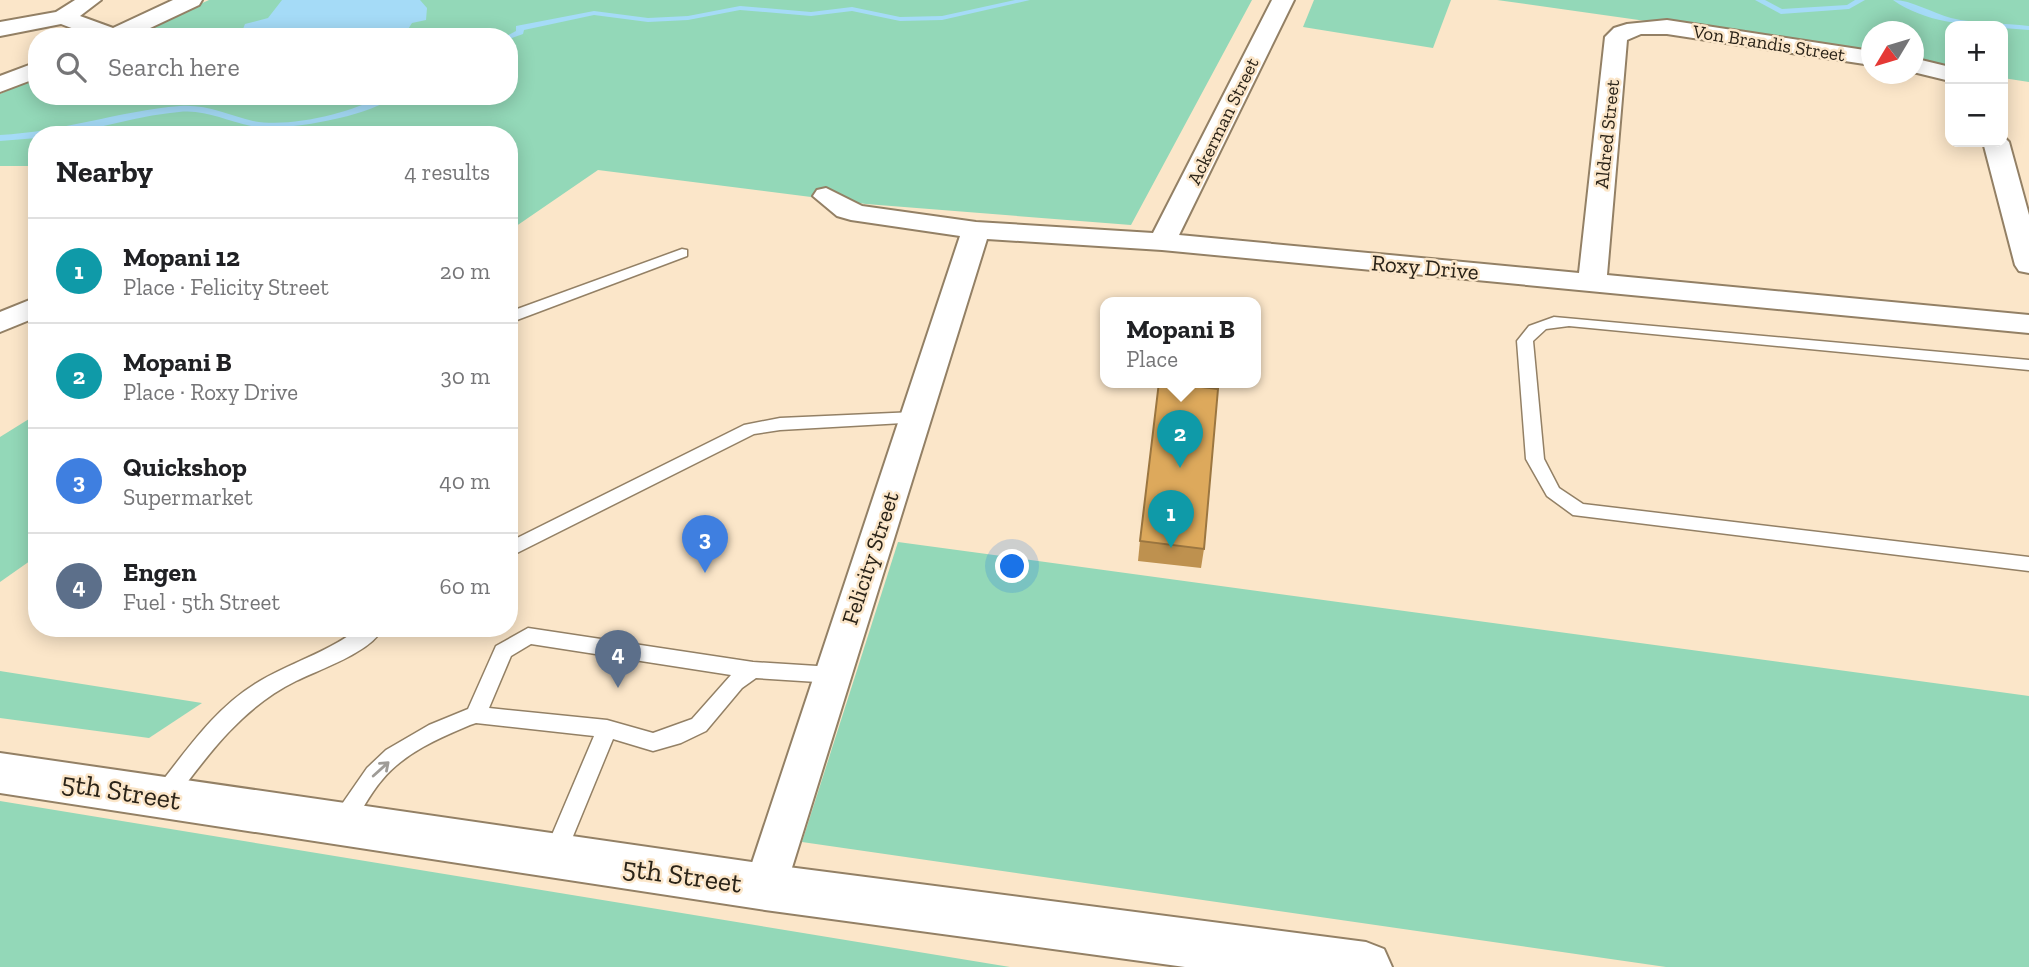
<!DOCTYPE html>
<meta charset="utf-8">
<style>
body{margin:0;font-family:"Zilla Slab",serif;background:#f6f6f6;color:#202124}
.controls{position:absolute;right:21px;top:21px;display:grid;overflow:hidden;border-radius:14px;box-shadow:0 4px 18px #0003}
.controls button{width:63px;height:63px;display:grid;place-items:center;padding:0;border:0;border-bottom:2px solid #e0e0e0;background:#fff;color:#202124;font:35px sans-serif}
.compass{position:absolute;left:1861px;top:21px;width:63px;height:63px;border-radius:50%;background:#fff;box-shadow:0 4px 18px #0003;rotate:232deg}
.you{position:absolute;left:1013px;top:567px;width:24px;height:24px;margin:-18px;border:5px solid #fff;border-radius:50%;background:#1a73e8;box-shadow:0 0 0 10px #1a73e833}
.badge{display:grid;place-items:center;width:46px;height:46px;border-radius:50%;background:#941873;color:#fff;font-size:23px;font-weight:700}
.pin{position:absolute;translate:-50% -58px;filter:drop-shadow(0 2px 4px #0008)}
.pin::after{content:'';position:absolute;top:37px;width:24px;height:21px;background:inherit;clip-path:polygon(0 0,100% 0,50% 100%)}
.popup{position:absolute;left:1100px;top:297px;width:161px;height:91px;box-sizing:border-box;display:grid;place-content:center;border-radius:14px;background:#fff;filter:drop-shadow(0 2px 5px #0005);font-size:23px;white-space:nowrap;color:#757577}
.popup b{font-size:26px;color:#202124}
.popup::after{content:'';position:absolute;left:50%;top:100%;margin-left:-14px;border:14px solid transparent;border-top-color:#fff}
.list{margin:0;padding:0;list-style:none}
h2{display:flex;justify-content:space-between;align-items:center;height:91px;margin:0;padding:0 28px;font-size:30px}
h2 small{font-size:23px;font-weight:400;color:#757577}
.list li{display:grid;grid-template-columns:46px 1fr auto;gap:21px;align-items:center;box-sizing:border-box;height:105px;padding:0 28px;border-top:2px solid #e0e0e0}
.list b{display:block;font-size:26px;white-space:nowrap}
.list p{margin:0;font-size:23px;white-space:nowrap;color:#757577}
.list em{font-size:23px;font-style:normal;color:#757577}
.icon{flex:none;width:38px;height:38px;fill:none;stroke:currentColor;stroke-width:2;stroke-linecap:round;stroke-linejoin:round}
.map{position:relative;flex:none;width:2029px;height:967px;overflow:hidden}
.search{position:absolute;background:#fff;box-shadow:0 4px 18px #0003;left:28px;top:28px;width:490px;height:77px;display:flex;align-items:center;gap:18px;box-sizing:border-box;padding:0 24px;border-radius:28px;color:#757577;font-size:26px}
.panel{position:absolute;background:#fff;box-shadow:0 4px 18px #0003;left:28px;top:126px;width:490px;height:511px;border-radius:28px}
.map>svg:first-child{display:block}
.green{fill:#93d8b8}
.water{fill:#a5dbf7}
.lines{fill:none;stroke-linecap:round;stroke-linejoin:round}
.stream{fill:#a5dbf7;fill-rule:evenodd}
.lane-casing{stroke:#938065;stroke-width:3}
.street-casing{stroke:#938065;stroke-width:4}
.secondary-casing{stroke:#938065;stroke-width:4}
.lane{fill:#fff;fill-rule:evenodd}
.street{fill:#fff;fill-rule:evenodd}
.secondary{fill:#fff;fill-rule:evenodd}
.wall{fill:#be914f}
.building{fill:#dda95c;stroke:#9b7640;stroke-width:2}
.oneway{stroke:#9f9c97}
.labels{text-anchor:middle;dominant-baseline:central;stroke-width:5;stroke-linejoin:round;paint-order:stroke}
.far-street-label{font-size:19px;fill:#2a2318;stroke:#fbe6c9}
.street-label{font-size:23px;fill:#2a2318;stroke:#fbe6c9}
.near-street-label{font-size:28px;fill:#2a2318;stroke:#fbe6c9}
</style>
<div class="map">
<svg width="2029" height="967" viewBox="0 0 2029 967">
<rect width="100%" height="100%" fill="#fbe6c9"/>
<g class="green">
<polygon points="209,0 1252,0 1131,225 866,204 598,170 509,231 509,135 37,135 37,166 0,166 0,94 37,77 37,96 509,96 509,37 127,37"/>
<polygon points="1314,0 1451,0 1433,48 1303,27"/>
<polygon points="1497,0 2029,0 2029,82 2003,78 2003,26 1950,26 1950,65 1914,59 1913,32 1871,32 1871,53"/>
<polygon points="37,414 37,556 0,582 0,437"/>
<polygon points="898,542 2029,696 2029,967 1666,967 802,842"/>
<polygon points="0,671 202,703 149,738 0,718"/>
<polygon points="0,801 1010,967 0,967"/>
</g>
<polygon class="water" points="282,0 420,0 427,8 426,20 412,23 403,37 243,37 241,34 245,24 268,18"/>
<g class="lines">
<g class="stream">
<polygon points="1015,0 1030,0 942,20 900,21 852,11 811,16 740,10 688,20 648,22 594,15 524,30 523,34 509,39 509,37 505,37 516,31 516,26 594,11 648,18 688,16 740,6 811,12 852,7 900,17 942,16"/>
<polygon points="1755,0 1765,0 1782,9 1847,5 1855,0 1865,0 1849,9 1781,14"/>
<path d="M1893,0C1912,0 1932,13 1951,18C1976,24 2004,23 2029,26V30L2003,28V26C1966,26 1924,22 1893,0Z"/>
<path d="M383,96H395C368,117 285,132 251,126C226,121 205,109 179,112C131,116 85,135 37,135V138L0,141V135C61,132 119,111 180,106C206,104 228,115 253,121C291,128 349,113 383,96Z"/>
</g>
<defs>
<g id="lane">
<polygon points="682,249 687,250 687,256 509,323 509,312"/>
<polygon points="1554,317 2029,360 2029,370 1569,326 1546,329 1533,341 1544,459 1559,488 1583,504 2029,557 2029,571 1573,515 1547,496 1526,459 1517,341 1529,326"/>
<polygon points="915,412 921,414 923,418 921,422 780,430 754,434 509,557 509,542 744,425 780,418"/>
<path d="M359,628H383C370,653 320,669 296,681C241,708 207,756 171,804L163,806L155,804L152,797L155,790C185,753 213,710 255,684C288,663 328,653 359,628Z"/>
<path d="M528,628L753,662L833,667L840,669L843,675L840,681L833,683L756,678L742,688L706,731L681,743L653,751L613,739L562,863L554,866L546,863L543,856L594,736L476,723L470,725C439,738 404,753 382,780C369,795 360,814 349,831L341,834L333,831L330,824L333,817L367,768L386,750L429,725L468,709L496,646ZM531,644L731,675L692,719L653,733L607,720L489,708L511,656Z"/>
</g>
<g id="street">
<polygon points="75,0 101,0 80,16 113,28 173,0 202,0 199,5 131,37 95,37 61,24 0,36 0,22 56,12"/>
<polygon points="1272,0 1294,0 1179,235 1579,273 1605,37 1614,28 1627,24 1667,20 1871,51 1871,65 1667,34 1641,34 1627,40 1607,275 2029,315 2029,333 1162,250 987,239 786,887 780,901 765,907 750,901 744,887 960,236 851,220 837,216 813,196 817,190 826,188 862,206 976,222 1153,233"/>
<polygon points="1913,58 1950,67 1950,81 1913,72"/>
<polygon points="37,62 37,78 0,92 0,76"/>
<polygon points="2003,136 2009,142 2029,215 2029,273 2019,271 2015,265 1983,142 2003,142"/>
<polygon points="37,297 37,317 0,332 0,312"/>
</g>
<polygon id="secondary" points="0,753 765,864 1366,942 1384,949 1392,967 1185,967 765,910 0,793"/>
</defs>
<use href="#lane" class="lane-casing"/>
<use href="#street" class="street-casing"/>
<use href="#secondary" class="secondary-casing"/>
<use href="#lane" class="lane"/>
<use href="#street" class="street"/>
<use href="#secondary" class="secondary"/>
</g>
<polygon class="wall" points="1140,541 1204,549 1201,568 1138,561"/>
<polygon class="building" points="1159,382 1218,389 1204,549 1140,541"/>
<defs><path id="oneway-shaft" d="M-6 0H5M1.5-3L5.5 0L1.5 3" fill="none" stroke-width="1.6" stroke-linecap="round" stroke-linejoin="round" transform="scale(1.75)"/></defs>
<use class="oneway" href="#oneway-shaft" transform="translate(381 769) rotate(-42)"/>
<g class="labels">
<g class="far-street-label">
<text transform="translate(1769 43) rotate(9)">Von Brandis Street</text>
<text transform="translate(1223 121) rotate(-64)">Ackerman Street</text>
<text transform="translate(1607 134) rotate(-84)">Aldred Street</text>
</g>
<g class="street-label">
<text transform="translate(1425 267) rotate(5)">Roxy Drive</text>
<text transform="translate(870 558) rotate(-72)">Felicity Street</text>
</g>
<g class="near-street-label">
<text transform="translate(121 791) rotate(9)">5th Street</text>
<text transform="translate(682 875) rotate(8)">5th Street</text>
</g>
</g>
</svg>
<div class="controls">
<button>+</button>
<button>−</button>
</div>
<svg class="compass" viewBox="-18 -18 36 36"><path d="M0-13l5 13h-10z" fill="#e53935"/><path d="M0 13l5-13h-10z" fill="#757577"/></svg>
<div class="you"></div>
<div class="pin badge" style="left:1171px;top:548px;background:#0f9aa8">1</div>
<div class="pin badge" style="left:1180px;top:468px;background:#0f9aa8">2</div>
<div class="popup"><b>Mopani B</b>Place</div>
<div class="pin badge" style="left:705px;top:573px;background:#3f7fe0">3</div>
<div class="pin badge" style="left:618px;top:688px;background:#5c6f8a">4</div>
<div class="search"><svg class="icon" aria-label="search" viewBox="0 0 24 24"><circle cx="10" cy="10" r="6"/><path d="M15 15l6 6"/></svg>Search here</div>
<section class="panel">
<h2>Nearby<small>4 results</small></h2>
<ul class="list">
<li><span class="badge" style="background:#0f9aa8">1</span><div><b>Mopani 12</b><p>Place · Felicity Street</p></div><em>20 m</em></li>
<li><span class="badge" style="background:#0f9aa8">2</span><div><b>Mopani B</b><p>Place · Roxy Drive</p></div><em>30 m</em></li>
<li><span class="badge" style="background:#3f7fe0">3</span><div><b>Quickshop</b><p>Supermarket</p></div><em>40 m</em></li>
<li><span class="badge" style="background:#5c6f8a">4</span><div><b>Engen</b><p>Fuel · 5th Street</p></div><em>60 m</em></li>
</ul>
</section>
</div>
